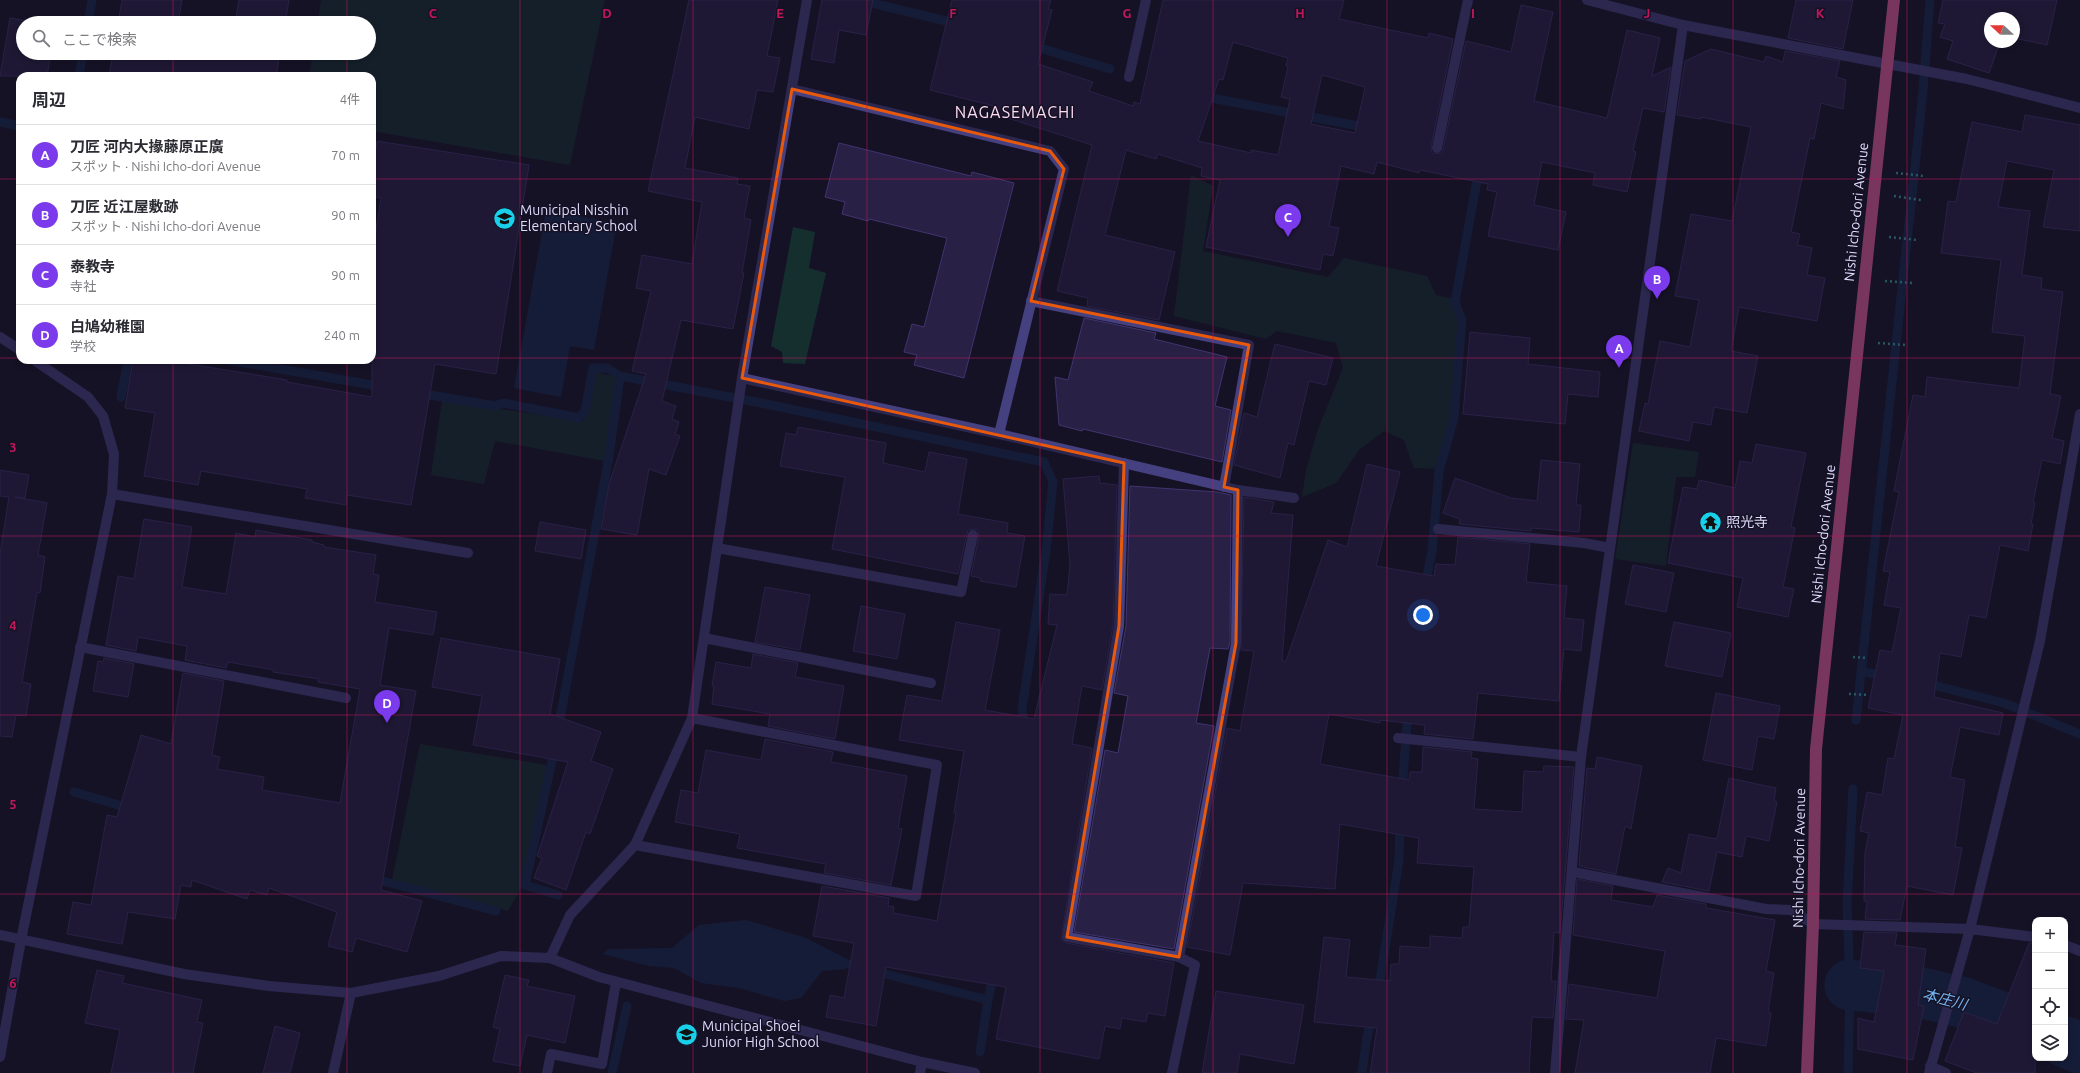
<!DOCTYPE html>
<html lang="ja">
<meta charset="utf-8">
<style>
body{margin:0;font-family:Ubuntu,"Noto Sans JP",sans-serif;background:#f2f2f3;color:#2b2b33}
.controls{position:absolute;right:12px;bottom:12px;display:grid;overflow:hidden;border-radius:8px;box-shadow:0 2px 6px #0003}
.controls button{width:36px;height:36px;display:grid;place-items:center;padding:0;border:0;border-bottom:1px solid #e1e1e2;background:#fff;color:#2b2b33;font:20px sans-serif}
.compass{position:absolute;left:1984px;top:12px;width:36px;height:36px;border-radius:50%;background:#fff;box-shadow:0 2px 6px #0003;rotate:291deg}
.you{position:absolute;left:1423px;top:615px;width:14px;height:14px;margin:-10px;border:3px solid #fff;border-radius:50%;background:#1a73e8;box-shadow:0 0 0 6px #1a73e833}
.badge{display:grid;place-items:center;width:26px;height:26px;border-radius:50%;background:#7c3aed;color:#fff;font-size:13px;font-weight:700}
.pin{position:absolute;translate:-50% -33px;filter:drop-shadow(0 1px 2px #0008)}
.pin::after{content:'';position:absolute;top:21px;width:14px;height:12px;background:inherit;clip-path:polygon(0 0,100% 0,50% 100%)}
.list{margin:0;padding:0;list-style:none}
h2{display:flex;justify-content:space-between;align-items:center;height:52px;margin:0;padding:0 16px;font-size:17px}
h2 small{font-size:13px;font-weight:400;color:#7c7c81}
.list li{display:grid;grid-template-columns:26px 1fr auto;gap:12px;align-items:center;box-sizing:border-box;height:60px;padding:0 16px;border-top:1px solid #e1e1e2}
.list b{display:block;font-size:15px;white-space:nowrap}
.list p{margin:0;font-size:13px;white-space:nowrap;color:#7c7c81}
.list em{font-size:13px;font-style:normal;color:#7c7c81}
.icon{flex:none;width:22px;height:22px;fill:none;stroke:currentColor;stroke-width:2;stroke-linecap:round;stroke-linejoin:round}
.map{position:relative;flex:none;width:2080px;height:1073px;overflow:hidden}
.search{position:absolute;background:#fff;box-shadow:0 2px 6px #0003;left:16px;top:16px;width:360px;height:44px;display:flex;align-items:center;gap:10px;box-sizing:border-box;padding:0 14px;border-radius:22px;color:#7c7c81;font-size:15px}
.panel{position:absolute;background:#fff;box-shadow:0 2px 6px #0003;left:16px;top:72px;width:360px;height:292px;border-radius:12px}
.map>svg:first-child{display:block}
.green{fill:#152f2f}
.water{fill:#15294c}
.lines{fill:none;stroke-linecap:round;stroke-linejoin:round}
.stream{stroke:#15294c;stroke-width:9}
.river{stroke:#15294c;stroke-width:51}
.building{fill:#282045;stroke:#41346f;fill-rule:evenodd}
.path{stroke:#3baeaa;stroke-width:2.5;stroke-dasharray:2 3;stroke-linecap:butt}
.minor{stroke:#454180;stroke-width:10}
.highway{stroke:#f060a2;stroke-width:12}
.marked{fill:none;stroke:#e8590c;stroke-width:3;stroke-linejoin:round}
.grid{fill:none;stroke:#c2185b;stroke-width:1;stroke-opacity:0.55}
.labels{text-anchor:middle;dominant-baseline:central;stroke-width:3;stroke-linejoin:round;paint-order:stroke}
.poi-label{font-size:14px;fill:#dfdafc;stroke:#161226;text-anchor:start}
.street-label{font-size:14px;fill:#dfdafc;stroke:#161226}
.water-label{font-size:15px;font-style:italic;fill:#72b4f2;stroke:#161226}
.quarter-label{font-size:16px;letter-spacing:1px;fill:#fcdcef;stroke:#161226}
.grid-label{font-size:13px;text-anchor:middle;font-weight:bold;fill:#c2185b;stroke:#161226;stroke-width:3;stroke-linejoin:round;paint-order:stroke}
</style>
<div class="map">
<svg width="2080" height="1073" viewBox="0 0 2080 1073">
<rect width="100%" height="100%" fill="#161226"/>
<g class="green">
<polygon points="321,0 605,0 570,165 372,131 372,76 309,76 313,53 369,53 369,23 318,23"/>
<polygon points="1191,175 1213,186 1203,251 1328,277 1344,258 1427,276 1436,295 1458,300 1463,319 1457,416 1442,469 1414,468 1404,440 1384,431 1359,450 1336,483 1302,497 1306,470 1318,429 1343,368 1336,343 1277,331 1266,339 1174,316"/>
<polygon points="793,227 815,232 809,268 826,273 805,364 783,363 782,352 771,346"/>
<polygon points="596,372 616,377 605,461 495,441 484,484 431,475 442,401 584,421"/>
<polygon points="1633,443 1699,452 1695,477 1676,477 1666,566 1615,559"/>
<polygon points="420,744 547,765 521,888 508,911 392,880"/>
</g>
<g class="water">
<polygon points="546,210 617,223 594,350 570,346 561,397 514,388"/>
<polygon points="746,920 806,938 845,958 845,969 822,971 801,998 784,1001 739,988 701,983 674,968 649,966 603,954 608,949 672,948 699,925"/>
</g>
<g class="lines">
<g class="stream">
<polyline points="859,0 959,24"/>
<polyline points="88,23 92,0"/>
<polyline points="1030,45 1110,69"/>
<polyline points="79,76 83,53"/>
<polyline points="1201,96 1369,128"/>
<polyline points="0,122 20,126"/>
<polyline points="228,360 384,387"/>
<polyline points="418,393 495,406 504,403 579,418 585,411 593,368 607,368 620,376 761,403 1044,462 1053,482 1046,551 1022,709 1025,729"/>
<polyline points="121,397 128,360"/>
<polyline points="1425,586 1432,551 1439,471 1454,418 1462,321 1455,302 1479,169"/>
<polyline points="1863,672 1887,676"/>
<polyline points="1925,683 2004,703 2080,734"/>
<polyline points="1856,720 1923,91 1930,0"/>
<polyline points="558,729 609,457 620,376"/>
<polyline points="555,747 525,885 558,895"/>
<polyline points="1402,790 1408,711"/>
<polyline points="74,792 132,809"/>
<polyline points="371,878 496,911"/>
<polyline points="845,963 861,967"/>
<polyline points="873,971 988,1000"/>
<polyline points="1378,992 1399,860 1400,823"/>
<polyline points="980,1052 988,1000 994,973"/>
<polyline points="612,1073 627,1006"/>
<polyline points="1362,1073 1367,1037 1372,1016"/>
<polyline points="1848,1073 1850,985 1847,905 1853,789"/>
</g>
<g class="river">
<polyline points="1850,985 1918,992 1961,1002 2035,1030"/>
<polyline points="2065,1042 2080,1048"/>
</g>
</g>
<g class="building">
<polygon points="122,0 182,0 178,23 118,23"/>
<polygon points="239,0 289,0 285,23 235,23"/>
<polygon points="689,0 778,0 767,56 780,58 773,92 757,90 749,129 695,117 685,168 738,178 737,184 750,186 744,218 751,220 742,273 744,273 733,329 681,320 662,401 676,406 672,419 679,422 675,434 680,436 666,475 649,469 637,535 601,529 609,484 646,374 632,371 651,291 636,288 642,255 692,264 702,202 648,191"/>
<polygon points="822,0 873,0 866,35 839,30 834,63 811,59"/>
<path d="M952,0H1051L1048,9L1052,10L1038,64L1093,82L1089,91L1133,106L1134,102L1140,104L1163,0H1344L1339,19L1428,38L1429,33L1453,39L1431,147L1432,153L1436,154L1442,153L1443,149L1466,41L1511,52L1521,5L1553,12L1534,101L1607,118L1627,30L1660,38L1652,76L1671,67L1664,112L1643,108L1633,151L1636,152L1627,192L1593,185L1595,173L1542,162L1534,205L1566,212L1558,250L1488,236L1497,192L1487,190L1488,184L1420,170L1419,173L1377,162L1374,174L1341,166L1329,226L1339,228L1333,256L1323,254L1320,270L1206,247L1220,180L1201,176L1202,168L1158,154L1156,159L1126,150L1105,235L1175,252L1159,320L1087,306L1088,298L1057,291L1092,145L992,113L994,106L930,90ZM1233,42L1288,58L1286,66L1288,67L1281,97L1290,99L1278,155L1251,150V153L1198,141L1219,79L1223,80ZM1322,75L1365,87L1355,133L1311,124Z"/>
<polygon points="1796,0 1853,0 1843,49 1788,38"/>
<polygon points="1943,0 2057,0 2047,45 2014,38 2014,18 1990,18 1990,42 2000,42 1989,73 1947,59 1953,41 1940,37 1945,24 1938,23"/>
<polygon points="10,18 40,23 23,23 23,53 51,53 47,76 0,76"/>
<polygon points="1711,49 1764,62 1766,56 1783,62 1785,51 1840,61 1836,77 1846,80 1843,109 1821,103 1814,139 1810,138 1791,232 1800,234 1797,245 1812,248 1807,275 1825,278 1817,321 1739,307 1731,351 1758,356 1747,413 1714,407 1711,425 1693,422 1689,441 1639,431 1645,403 1648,404 1660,341 1690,347 1699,300 1675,296 1691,214 1732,221 1751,127 1701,117 1701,119 1677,115 1685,61"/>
<polygon points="113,53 280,53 276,76 109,76"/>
<polygon points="2025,115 2080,125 2080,231 2043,227 2054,170 2007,161 1998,207 2030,211 2022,275 2042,278 2041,289 2063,292 2050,394 2061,396 2052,438 2064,441 2060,464 2042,460 2033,502 2035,503 2031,524 2033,524 2028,551 2000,545 1986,618 1969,615 1961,657 1940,653 1934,697 2003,713 1999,735 1960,727 1950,777 1965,780 1955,847 1962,848 1953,895 1907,886 1900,920 1865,919 1867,901 1864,901 1865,852 1869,833 1860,831 1867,792 1882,795 1888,758 1894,759 1903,715 1868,708 1880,650 1892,652 1901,608 1884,605 1890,572 1883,571 1899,492 1894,491 1913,395 1925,397 1927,377 2019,388 2025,336 1992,332 2001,260 1941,253 1948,201 1956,202 1972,122 2022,132"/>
<polygon points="377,141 529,165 496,374 435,364 411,505 347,495 346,505 305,498 307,489 201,471 198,485 144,476 155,413 125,408 133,360 165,360 287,380 287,382 372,397 372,256 381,198 372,196 372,174"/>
<polygon points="839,143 971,176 972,172 1014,183 964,378 914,365 917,355 904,352 912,324 924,327 947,238 869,219 868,221 842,214 845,202 825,197"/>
<polygon points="1084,318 1156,333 1154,339 1227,357 1215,406 1231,410 1222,462 1083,429 1082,431 1059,425 1055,377 1068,380"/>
<polygon points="1470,332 1530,338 1528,364 1600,372 1598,397 1568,394 1565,424 1463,414"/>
<polygon points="1275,344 1333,358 1326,385 1309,381 1294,445 1288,443 1280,478 1234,465 1244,413 1257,417"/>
<polygon points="798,427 886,443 883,463 925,472 929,452 967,459 958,514 1008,523 1007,533 1025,536 1016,587 980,581 981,578 971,576 979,536 978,530 974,529 968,530 967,534 958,574 832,549 845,477 780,466 786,433 796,435"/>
<polygon points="1756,444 1806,453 1791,527 1795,528 1783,587 1794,589 1788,617 1737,607 1743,578 1668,563 1683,487 1697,489 1699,480 1735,488 1740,461 1752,463"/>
<polygon points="1541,460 1580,464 1576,505 1581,505 1579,532 1532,528 1531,531 1459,524 1460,519 1443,513 1455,478 1511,498 1537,501"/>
<polygon points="1367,464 1400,472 1376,566 1434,576 1436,564 1455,565 1458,537 1530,544 1526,582 1567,586 1564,618 1584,620 1581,651 1564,649 1559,701 1478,693 1473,739 1424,734 1425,725 1380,720 1380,723 1329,714 1320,764 1409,780 1410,772 1422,772 1423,747 1472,752 1471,758 1478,759 1474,809 1522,812 1524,771 1543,772 1544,766 1574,767 1560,933 1554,932 1551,981 1556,981 1553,1018 1532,1017 1529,1073 1370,1073 1377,1028 1314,1022 1324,937 1350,940 1346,977 1390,981 1391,964 1399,964 1400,946 1430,948 1430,936 1462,938 1463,927 1469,927 1474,867 1417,863 1419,838 1340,824 1335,889 1243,883 1230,955 1187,947 1227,728 1240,731 1254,651 1241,650 1244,497 1274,502 1271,513 1293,515 1282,661 1286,661 1328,540 1347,547"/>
<polygon points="0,470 29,475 25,498 15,497 47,503 38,555 45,557 40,593 37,592 22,682 31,684 26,716 16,715 12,737 0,736 0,554 9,497 0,496"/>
<polygon points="1099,476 1100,483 1117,485 1113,625 1102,690 1082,686 1072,744 1092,748 1061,939 1066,943 1174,963 1165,1016 1148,1013 1146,1022 1122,1018 1120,1029 1105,1026 1099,1059 996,1039 1006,987 886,967 876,1026 826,1017 830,995 844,998 854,943 813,936 822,886 889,898 888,906 894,907 893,913 937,921 956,813 954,813 964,751 899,740 907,695 942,701 956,622 1000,630 985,710 1034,719 1057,625 1048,624 1050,594 1067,595 1070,565 1063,479"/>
<polygon points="1130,486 1217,492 1231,495 1230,642 1228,649 1210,648 1196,723 1214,726 1174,949 1074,932 1105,750 1118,753 1128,696 1114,693 1126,626"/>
<polygon points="144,519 192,527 182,587 226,594 236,533 255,537 256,530 312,540 312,542 324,545 324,547 376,555 373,574 379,575 375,602 437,612 433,635 389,628 380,685 416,691 381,890 422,901 407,952 356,938 352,952 328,946 337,912 269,888 267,895 250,890 247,899 192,880 191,887 181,885 175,919 128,912 122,944 67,934 73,902 91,905 107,815 117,817 141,735 171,744 183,673 224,681 212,755 220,757 217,769 264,777 262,790 340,803 360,689 318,682 319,679 273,672 274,670 228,662 226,668 185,660 187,646 138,637 136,651 106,645 118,576 134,579"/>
<polygon points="540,522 586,530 581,559 535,551"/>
<polygon points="1633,565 1674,573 1666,612 1625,604"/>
<polygon points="765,587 810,595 800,650 755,642"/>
<polygon points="861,606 905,614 897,659 853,651"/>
<polygon points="1674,622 1731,633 1722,677 1665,666"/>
<polygon points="441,638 560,659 550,714 601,732 591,761 613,769 590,834 586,832 566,890 534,878 542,858 537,856 568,762 473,745 482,696 432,687"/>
<polygon points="753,654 798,663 795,677 844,686 835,739 768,726 770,714 712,704 714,686 712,686 716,662 751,668"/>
<polygon points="104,658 134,664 128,697 93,691 98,661 103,662"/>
<polygon points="1716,693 1780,706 1774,739 1758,736 1752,770 1703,760"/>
<polygon points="765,739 833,752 831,762 907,776 898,828 902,829 891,885 824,873 826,864 737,848 740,834 675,822 681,790 698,793 706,750 761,760"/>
<polygon points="1597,757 1642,766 1631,829 1625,826 1616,874 1579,866 1587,768 1595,769"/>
<polygon points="1729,778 1776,788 1774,801 1777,802 1769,841 1746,836 1742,857 1717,852 1709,891 1662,882 1668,868 1681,873 1689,834 1717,839"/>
<polygon points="1577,879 1613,886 1611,900 1653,907 1657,895 1706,904 1706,908 1775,920 1766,971 1774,973 1768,1012 1771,1013 1766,1046 1716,1038 1710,1073 1575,1073 1584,1020 1566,1019 1569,984 1657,998 1665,951 1573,935"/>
<polygon points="1864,932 1897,933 1895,945 1926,949 1918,1005 1924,1006 1913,1060 1858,1049 1858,1018 1874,1022 1884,971 1860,968"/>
<polygon points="2029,943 2035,943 2035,1073 1977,1073 1945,1061 1964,1012 1997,1024"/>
<polygon points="97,970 124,976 122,983 202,1000 197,1022 203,1023 193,1073 111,1073 120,1030 85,1023"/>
<polygon points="505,975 529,980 527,986 575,996 565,1043 527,1035 520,1066 493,1061 500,1029 493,1027"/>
<polygon points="1216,991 1304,1005 1294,1064 1240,1054 1237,1073 1202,1073"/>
<polygon points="275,1026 300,1033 290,1073 263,1073"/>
</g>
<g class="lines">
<g class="path">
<polyline points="1896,173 1924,176"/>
<polyline points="1894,196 1921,200"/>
<polyline points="1889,237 1917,240"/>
<polyline points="1885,281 1912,283"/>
<polyline points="1878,343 1905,345"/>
<polyline points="1853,657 1867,658"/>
<polyline points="1849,694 1869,695"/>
</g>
<g class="minor">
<polyline points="1587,0 1683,25 1967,79 2080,108"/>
<polyline points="1129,77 1146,0"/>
<polyline points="792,89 1050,151 1064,169 999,434"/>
<polyline points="1437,148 1468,0"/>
<polyline points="1031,301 1249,345 1224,487"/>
<polyline points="0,337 20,350"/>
<polyline points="742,378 999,434 1238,490 1236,643 1179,957 1195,965 1172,1073"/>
<polyline points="1124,463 1119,626 1067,937 1179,957"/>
<polyline points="1238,490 1294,498"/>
<polyline points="112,494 468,553"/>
<polyline points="1438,529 1584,543 1610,548"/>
<polyline points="717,548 961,592 973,535"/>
<polyline points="704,638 931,683"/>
<polyline points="80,647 346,698"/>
<polyline points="1398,738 1581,757"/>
<polyline points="635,845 916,896 937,765 692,718"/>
<polyline points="1573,872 1766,909 1791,910 1813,924 1970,929 2040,641 2080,414"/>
<polyline points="0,935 184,974 269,986 351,993 439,976 501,956 550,958 570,915 635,845 692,718 742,378 807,0"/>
<polyline points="2065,945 2080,951"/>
<polyline points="550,958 599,977 922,1062 975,1073"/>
<polyline points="0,1057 21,940 112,494 114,454 103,416 88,397 34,360"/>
<polyline points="1930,1066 1946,1073"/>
<polyline points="333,1073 351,993"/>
<polyline points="547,1073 551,1054 602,1064 616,982"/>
<polyline points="920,1073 922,1062"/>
<polyline points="1555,1073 1581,757 1683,25"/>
<polyline points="1929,1073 1970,929 2035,937"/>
</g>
<polyline class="highway" points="1807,1073 1813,924 1816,749 1894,0"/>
</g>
<path d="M0 0H2080V1073H0ZM792,89L1050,151L1064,169L1031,301L1249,345L1224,487L1238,490L1236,643L1179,957L1067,937L1119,626L1124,463L742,378Z" fill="#161226" fill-opacity=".55" fill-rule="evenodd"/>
<path class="marked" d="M792,89L1050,151L1064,169L1031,301L1249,345L1224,487L1238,490L1236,643L1179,957L1067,937L1119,626L1124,463L742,378Z"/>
<path class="grid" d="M173,0V23M347,0V23M520,0V1073M693,0V1073M867,0V1073M1040,0V1073M1213,0V1073M1387,0V1073M1560,0V1073M1733,0V1073M1907,0V1073M173,53V76M347,53V76M0,179H20M372,179H2080M0,358H20M372,358H2080M173,360V1073M347,360V1073M0,536H2080M0,715H2080M0,894H2080"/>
<defs>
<symbol id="school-disc" viewBox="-11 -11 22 22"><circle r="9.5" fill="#18d0ea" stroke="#161226"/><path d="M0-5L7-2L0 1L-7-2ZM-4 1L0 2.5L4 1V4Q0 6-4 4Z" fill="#111"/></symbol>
<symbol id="temple-disc" viewBox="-11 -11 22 22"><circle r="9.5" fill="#18d0ea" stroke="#161226"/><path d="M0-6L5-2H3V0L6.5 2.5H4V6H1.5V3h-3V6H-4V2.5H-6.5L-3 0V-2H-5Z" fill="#111"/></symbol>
</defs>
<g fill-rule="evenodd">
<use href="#school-disc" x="492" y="206" width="25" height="25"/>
<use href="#temple-disc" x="1698" y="510" width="25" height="25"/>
<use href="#school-disc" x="674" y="1022" width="25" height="25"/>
</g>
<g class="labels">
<g class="poi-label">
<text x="520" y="210">Municipal Nisshin<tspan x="520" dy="16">Elementary School</tspan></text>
<text x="1726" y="522">照光寺</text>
<text x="702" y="1026">Municipal Shoei<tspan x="702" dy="16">Junior High School</tspan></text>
</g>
<g class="street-label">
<text transform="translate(1856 212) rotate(-84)">Nishi Icho-dori Avenue</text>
<text transform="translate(1823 534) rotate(-84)">Nishi Icho-dori Avenue</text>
<text transform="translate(1799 858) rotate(-89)">Nishi Icho-dori Avenue</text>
</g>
<g class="water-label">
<text transform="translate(1945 999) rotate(15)">本庄川</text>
</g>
<g class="quarter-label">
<text x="1015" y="112">NAGASEMACHI</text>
</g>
</g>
<g class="grid-label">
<text x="433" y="18">C</text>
<text x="607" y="18">D</text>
<text x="780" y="18">E</text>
<text x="953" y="18">F</text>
<text x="1127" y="18">G</text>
<text x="1300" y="18">H</text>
<text x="1473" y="18">I</text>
<text x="1647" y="18">J</text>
<text x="1820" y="18">K</text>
<text x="13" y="452">3</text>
<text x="13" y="630">4</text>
<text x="13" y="809">5</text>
<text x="13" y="988">6</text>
</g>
</svg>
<div class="controls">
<button>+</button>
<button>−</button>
<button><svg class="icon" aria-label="locate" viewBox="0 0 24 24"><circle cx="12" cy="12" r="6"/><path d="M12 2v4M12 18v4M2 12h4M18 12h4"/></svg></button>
<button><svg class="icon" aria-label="layers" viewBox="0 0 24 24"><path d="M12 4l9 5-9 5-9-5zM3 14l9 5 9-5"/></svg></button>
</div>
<svg class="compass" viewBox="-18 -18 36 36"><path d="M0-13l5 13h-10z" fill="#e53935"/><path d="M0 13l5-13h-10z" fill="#7c7c81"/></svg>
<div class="you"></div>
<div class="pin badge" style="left:1619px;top:368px">A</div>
<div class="pin badge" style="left:1657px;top:299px">B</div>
<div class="pin badge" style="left:1288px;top:237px">C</div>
<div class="pin badge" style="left:387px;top:723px">D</div>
<div class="search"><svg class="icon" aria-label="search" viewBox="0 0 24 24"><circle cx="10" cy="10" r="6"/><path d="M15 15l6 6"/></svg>ここで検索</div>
<section class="panel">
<h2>周辺<small>4件</small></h2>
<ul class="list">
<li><span class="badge">A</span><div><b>刀匠 河内大掾藤原正廣</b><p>スポット · Nishi Icho-dori Avenue</p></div><em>70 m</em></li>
<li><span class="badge">B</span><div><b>刀匠 近江屋敷跡</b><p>スポット · Nishi Icho-dori Avenue</p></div><em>90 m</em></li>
<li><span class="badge">C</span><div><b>泰教寺</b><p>寺社</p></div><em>90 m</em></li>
<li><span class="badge">D</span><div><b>白鳩幼稚園</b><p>学校</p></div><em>240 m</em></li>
</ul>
</section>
</div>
